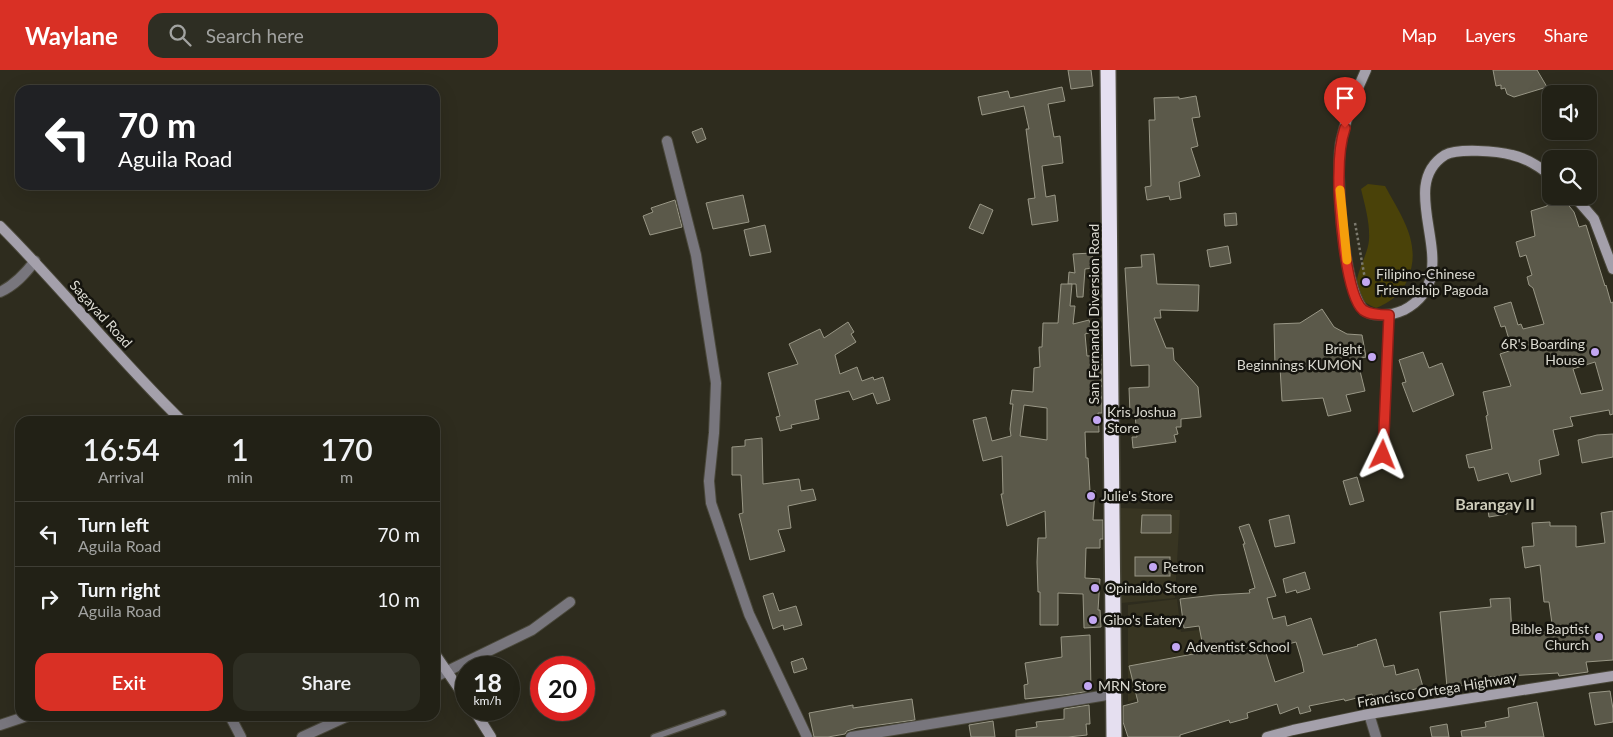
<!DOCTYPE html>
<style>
body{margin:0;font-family:Lato,sans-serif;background:#2e2e23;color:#f1f3f6;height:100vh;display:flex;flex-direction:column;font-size:19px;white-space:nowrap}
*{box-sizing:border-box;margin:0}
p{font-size:16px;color:#a2a3a1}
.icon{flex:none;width:28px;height:28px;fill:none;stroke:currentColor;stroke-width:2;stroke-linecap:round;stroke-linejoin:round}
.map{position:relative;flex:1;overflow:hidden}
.panel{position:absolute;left:15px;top:346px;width:425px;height:305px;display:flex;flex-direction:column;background:#222116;border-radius:15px;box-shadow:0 5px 20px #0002,0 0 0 1px #3f3e35}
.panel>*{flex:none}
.guide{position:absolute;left:15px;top:15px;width:425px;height:105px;border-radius:15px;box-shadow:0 5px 20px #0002,0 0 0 1px #3f3e35;background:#202124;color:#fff;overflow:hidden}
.fabs{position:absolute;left:1542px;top:15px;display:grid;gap:10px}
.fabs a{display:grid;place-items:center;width:55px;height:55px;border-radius:10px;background:#222116;box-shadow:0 5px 20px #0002,0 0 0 1px #3f3e35;font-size:25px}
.speed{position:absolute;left:455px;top:586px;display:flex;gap:10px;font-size:25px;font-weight:700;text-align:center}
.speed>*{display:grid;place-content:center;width:65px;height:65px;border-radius:50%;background:#222116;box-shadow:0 5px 20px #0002,0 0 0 1px #3f3e35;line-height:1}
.speed small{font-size:12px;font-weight:400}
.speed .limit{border:8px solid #d22;background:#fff;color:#111}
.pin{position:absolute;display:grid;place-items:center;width:42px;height:42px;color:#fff;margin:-51px -21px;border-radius:50% 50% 50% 0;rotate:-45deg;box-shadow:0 0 5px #0007}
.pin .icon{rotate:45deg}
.me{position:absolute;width:55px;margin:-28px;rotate:2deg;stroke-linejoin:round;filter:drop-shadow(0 0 4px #0008)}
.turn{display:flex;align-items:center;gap:18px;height:105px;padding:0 20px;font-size:22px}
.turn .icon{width:65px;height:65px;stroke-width:2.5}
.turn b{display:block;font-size:35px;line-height:42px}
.eta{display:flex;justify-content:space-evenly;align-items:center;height:85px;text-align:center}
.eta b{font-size:30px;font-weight:600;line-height:35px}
.button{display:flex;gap:10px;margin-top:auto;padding:10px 20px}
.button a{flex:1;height:58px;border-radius:15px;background:#d93025;color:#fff;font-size:20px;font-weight:600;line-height:58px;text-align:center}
.button a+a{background:#2e2e23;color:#f1f3f6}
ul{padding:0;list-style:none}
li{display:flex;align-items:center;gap:15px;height:65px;padding:0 20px;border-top:1px solid #3f3e35}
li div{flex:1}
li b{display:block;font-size:19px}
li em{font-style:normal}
header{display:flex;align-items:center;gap:30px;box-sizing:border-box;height:70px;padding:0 25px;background:#d93025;color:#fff}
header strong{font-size:24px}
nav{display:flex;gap:28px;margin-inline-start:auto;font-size:18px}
.search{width:350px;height:45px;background:#2e2e23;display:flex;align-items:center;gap:12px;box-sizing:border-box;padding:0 18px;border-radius:15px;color:#a2a3a1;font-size:19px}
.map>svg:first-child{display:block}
.built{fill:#383522}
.green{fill:#4a4209}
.building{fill:#5b594a;stroke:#999786;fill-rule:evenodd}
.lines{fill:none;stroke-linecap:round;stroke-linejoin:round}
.lane-casing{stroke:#4a483b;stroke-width:8}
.street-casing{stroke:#4a483b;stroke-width:12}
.secondary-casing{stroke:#4a483b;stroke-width:12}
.highway-casing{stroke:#4a483b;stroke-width:18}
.path{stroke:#7c7a6e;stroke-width:2.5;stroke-dasharray:2.5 2.5;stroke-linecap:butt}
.lane{stroke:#78767d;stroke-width:5.5}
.street{stroke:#78767d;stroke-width:10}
.secondary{stroke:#a4a0ab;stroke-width:10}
.highway{stroke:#e5dff0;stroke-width:15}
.route-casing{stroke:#8d1f18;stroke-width:12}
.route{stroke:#d93025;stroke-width:9}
.slow{stroke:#f59e0b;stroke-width:9}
.poi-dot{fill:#c3a7f2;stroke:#15140e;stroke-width:2}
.labels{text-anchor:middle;stroke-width:5;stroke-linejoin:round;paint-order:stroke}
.poi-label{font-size:14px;fill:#dbdad1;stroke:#15140e;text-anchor:start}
.street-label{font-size:14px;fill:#dbdad1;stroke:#15140e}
.quarter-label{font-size:16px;font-weight:bold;fill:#cdcbba;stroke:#15140e}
</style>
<header>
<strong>Waylane</strong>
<div class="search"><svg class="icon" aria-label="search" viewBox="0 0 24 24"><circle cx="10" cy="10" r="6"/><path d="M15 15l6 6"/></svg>Search here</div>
<nav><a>Map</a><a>Layers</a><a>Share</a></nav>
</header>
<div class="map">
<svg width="1613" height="667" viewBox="0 0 1613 667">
<rect width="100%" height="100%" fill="#2e2c1e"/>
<g class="built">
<polygon points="1121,438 1180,440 1175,528 1121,533"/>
<polygon points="1177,529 1181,562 1226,557 1222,591 1160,620 1128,632 1128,535"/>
</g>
<path class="green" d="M1368 114 1385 116C1402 147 1423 175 1407 211 1401 224 1389 233 1376 238 1338 223 1367 194 1369 170 1370 152 1365 136 1361 119Z"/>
<g class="building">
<polygon points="1068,0 1091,0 1093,16 1071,19"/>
<polygon points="1493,0 1537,0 1547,17 1514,27 1507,24 1505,18 1501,19 1501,15 1496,16"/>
<polygon points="1062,17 1065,31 1048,34 1054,67 1060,66 1063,93 1042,96 1046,127 1055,125 1058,151 1032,155 1028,129 1035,128 1026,59 1029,59 1024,36 982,45 978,27 1008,21 1010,28"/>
<polygon points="1196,26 1200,47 1192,48 1198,76 1191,78 1200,106 1179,112 1181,128 1170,130 1169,126 1147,130 1145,117 1151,116 1149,50 1155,50 1154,28 1179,27 1179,29"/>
<polygon points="702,58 706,69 697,73 692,62"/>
<polygon points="743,125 749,152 713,159 706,133"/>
<path d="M1551 126H1561L1574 142 1579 157 1586 155 1605 216 1606 215 1611 233 1613 232V344L1610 345 1609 340 1570 347 1573 356 1553 360 1559 385 1539 390 1541 404 1511 412 1508 403 1478 411 1474 397 1469 398 1466 385 1492 379 1486 346 1488 345 1483 322 1511 316 1500 284 1512 280 1505 256 1501 257 1494 237 1511 232 1518 255 1521 254 1523 259 1544 254 1533 218 1529 215 1527 207 1532 205 1526 185 1520 187 1516 172 1535 166 1531 141 1547 136ZM1595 292 1603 320 1581 324 1573 299Z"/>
<polygon points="675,130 682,157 650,165 643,146 653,142 651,138"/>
<polygon points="980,134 993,140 983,164 969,158"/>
<polygon points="1236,143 1237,155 1225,156 1224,144"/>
<polygon points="765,155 771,182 750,186 744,160"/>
<polygon points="1228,176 1231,193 1210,197 1207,180"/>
<polygon points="1092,183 1093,198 1085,199 1083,227 1077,227 1076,214 1068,214 1069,202 1075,203 1073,184"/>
<polygon points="1154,184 1157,214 1199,215 1198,241 1160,240 1161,248 1154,248 1166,278 1173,278 1174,290 1198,317 1201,347 1181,349 1181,357 1176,357 1178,364 1174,365 1176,372 1133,378 1132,367 1137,367 1135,344 1130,344 1129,318 1149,317 1149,295 1131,296 1125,198 1142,197 1141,185"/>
<path d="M1061 214H1072L1070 236H1075L1073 254 1089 250 1092 262 1085 264 1087 286 1101 285 1102 343H1098L1099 362H1085L1086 388H1088L1090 421H1095L1093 450H1103V469H1100V478H1086L1085 508 1100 509 1098 540H1100L1101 557 1084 558 1083 524 1058 523V555H1040V522H1038L1037 492 1038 468H1046L1045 441 1007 456 1001 424H1003L1002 386 983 391 973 350 986 347 992 371 1011 366 1010 359 1013 334H1010L1012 320 1033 322 1034 298 1040 297 1039 277H1042L1043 253H1058ZM1024 335 1047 338V370L1020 366Z"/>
<polygon points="1322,239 1334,257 1347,264 1362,265 1366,287 1357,289 1365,321 1346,325 1351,341 1328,346 1323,328 1282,331 1280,297 1275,297 1274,254 1300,253"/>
<polygon points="848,252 854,262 851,264 856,272 835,285 840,304 857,297 862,311 873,307 874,310 883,307 890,330 877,334 873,323 853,330 849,321 815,330 819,349 791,355 792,358 780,361 776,347 780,346 768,303 798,294 789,274 820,259 824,268"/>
<polygon points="1423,282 1429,298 1442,293 1454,325 1413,342 1402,313 1406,312 1399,290"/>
<polygon points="1613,364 1613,387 1582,393 1578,370 1597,365"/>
<polygon points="762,368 763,414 799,409 801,421 813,419 816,430 788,436 791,458 778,460 785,481 750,490 739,444 743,443 741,405 732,405 732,377 745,376 745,370"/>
<polygon points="1357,407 1364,431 1350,435 1343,411"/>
<polygon points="1505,431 1507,444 1489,447 1487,434"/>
<polygon points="1613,441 1613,590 1586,592 1588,602 1559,606 1558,603 1490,607 1491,613 1447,617 1440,542 1491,537 1490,529 1510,528 1512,566 1553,561 1549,532 1544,532 1540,495 1525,498 1522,477 1534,476 1532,453 1550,452 1550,456 1576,456 1576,477 1605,473 1601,443"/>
<polygon points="1142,445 1171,445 1171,463 1141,463"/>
<polygon points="1289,445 1295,473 1275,477 1269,450"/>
<path d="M1249 454 1276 526 1267 528 1273 549 1285 546 1287 556 1311 548 1323 585 1358 576 1357 575 1376 569 1384 597 1394 595 1396 605 1418 599 1423 617 1374 630 1372 624 1345 631 1344 629 1309 636 1311 641 1300 644 1298 637 1280 644 1277 634 1247 643 1248 648 1230 653 1229 650 1180 665V667H1128L1123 652V636L1138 632 1129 596 1204 582 1199 556 1184 558 1180 529 1215 525 1250 523 1249 520 1255 518 1243 474H1245L1239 457ZM1296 572 1302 592 1304 602 1275 612 1265 580Z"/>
<rect x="1135" y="487" width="35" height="19"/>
<polygon points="1305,502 1310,519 1297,523 1296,520 1286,523 1283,509"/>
<polygon points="773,523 779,541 796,536 802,555 784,560 783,555 773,559 763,526"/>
<polygon points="1090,565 1091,621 1063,625 1025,629 1024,615 1028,614 1025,593 1062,587 1061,567"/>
<polygon points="803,588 807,599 794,603 791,592"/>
<polygon points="1610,621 1613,639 1613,652 1595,655 1589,623"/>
<polygon points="912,629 915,650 857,658 847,661 845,664 828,667 814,667 809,643 853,635 853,638"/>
<polygon points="1537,632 1544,667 1462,667 1461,661 1486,657 1485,652 1509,647 1508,638"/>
<polygon points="1089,635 1090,654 1086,654 1087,665 1068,667 1016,667 1016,660 1037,657 1036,652 1064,649 1064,639"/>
<polygon points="993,651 995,667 971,667 969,655"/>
<polygon points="1447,654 1449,667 1432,667 1430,657"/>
</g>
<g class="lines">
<defs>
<g id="lane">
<polyline points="1383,385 1389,245"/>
<polyline points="654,667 723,643"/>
</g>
<g id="street">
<polyline points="667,71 696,185 716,313 714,363 709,411 711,433 749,544 807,667"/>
<path d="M0 222C15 215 25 204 35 191"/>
<polyline points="435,607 532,560 570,532"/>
<polyline points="1369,644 1376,667"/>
<polyline points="230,646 241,667"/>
<polyline points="0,655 27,646"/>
<polyline points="302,667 348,646"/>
<polyline points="851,667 1113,624"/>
</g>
<g id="secondary">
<path d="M1366 0C1356 21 1346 49 1341 71 1335 102 1343 214 1362 238 1371 249 1393 245 1404 240 1471 205 1391 119 1445 85 1457 78 1498 81 1512 85 1526 88 1540 97 1551 106"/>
<polyline points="1574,126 1594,149 1613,199"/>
<path d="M0 156C63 219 118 289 182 351"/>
<polyline points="435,584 466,629"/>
<polyline points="474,640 491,667"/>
<polyline points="1267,667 1293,660 1369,644 1613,606"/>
</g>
<polyline id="highway" points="1108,0 1114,667"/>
</defs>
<use href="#lane" class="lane-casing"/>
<use href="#street" class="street-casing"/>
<use href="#secondary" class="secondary-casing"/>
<use href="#highway" class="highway-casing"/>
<polyline class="path" points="1355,153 1365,209"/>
<use href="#lane" class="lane"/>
<use href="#street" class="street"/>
<use href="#secondary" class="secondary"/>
<use href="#highway" class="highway"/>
</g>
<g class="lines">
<defs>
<path id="route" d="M1345 58C1340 73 1339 88 1339 104 1338 128 1345 225 1363 240 1370 245 1381 245 1389 245L1383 385"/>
</defs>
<use href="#route" class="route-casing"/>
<use href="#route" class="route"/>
<polyline class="slow" points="1340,120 1347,190"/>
</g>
<g class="poi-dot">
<circle cx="1366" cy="212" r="5"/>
<circle cx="1595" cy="282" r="5"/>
<circle cx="1372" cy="287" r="5"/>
<circle cx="1097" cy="350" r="5"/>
<circle cx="1091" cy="426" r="5"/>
<circle cx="1153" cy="497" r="5"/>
<circle cx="1095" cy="518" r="5"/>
<circle cx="1093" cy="550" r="5"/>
<circle cx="1599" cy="567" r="5"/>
<circle cx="1176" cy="577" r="5"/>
<circle cx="1088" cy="616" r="5"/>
</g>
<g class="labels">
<g class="poi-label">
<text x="1376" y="209">Filipino-Chinese<tspan x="1376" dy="16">Friendship Pagoda</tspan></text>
<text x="1585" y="279" text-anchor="end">6R's Boarding<tspan x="1585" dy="16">House</tspan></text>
<text x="1362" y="284" text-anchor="end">Bright<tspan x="1362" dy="16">Beginnings KUMON</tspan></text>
<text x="1107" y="347">Kris Joshua<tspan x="1107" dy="16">Store</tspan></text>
<text x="1101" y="431">Julie's Store</text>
<text x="1163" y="502">Petron</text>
<text x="1105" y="523">Opinaldo Store</text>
<text x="1103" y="555">Gibo's Eatery</text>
<text x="1589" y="564" text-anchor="end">Bible Baptist<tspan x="1589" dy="16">Church</tspan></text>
<text x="1186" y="582">Adventist School</text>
<text x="1098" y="621">MRN Store</text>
</g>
<g class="street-label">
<text transform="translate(101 244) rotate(48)" y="5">Sagayad Road</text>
<text transform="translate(1094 244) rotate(-90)" y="5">San Fernando Diversion Road</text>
<text transform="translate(1437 620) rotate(-9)" y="5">Francisco Ortega Highway</text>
</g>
<g class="quarter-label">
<text x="1495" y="440">Barangay II</text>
</g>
</g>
</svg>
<div class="fabs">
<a><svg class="icon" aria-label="sound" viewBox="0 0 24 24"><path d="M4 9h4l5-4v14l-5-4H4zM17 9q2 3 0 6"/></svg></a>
<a><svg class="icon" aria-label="search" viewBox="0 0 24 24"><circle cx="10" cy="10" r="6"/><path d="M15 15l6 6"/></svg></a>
</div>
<div class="speed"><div>18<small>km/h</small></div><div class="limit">20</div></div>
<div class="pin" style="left:1345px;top:58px;background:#d93025"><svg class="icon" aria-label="arrive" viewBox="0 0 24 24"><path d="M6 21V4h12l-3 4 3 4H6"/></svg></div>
<svg class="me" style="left:1383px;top:385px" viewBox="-20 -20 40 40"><path d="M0-17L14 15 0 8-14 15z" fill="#d93025" stroke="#fff" stroke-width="4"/></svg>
<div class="guide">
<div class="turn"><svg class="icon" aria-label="left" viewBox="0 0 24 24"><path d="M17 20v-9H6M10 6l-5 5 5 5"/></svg><div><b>70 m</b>Aguila Road</div></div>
</div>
<section class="panel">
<div class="eta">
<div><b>16:54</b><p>Arrival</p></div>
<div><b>1</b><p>min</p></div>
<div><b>170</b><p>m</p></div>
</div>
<ul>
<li><svg class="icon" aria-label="left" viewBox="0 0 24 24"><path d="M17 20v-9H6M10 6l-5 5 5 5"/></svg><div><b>Turn left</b><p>Aguila Road</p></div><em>70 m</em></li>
<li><svg class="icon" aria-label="right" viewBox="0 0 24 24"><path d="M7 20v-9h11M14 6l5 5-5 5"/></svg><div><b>Turn right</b><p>Aguila Road</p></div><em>10 m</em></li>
</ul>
<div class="button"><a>Exit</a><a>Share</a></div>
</section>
</div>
